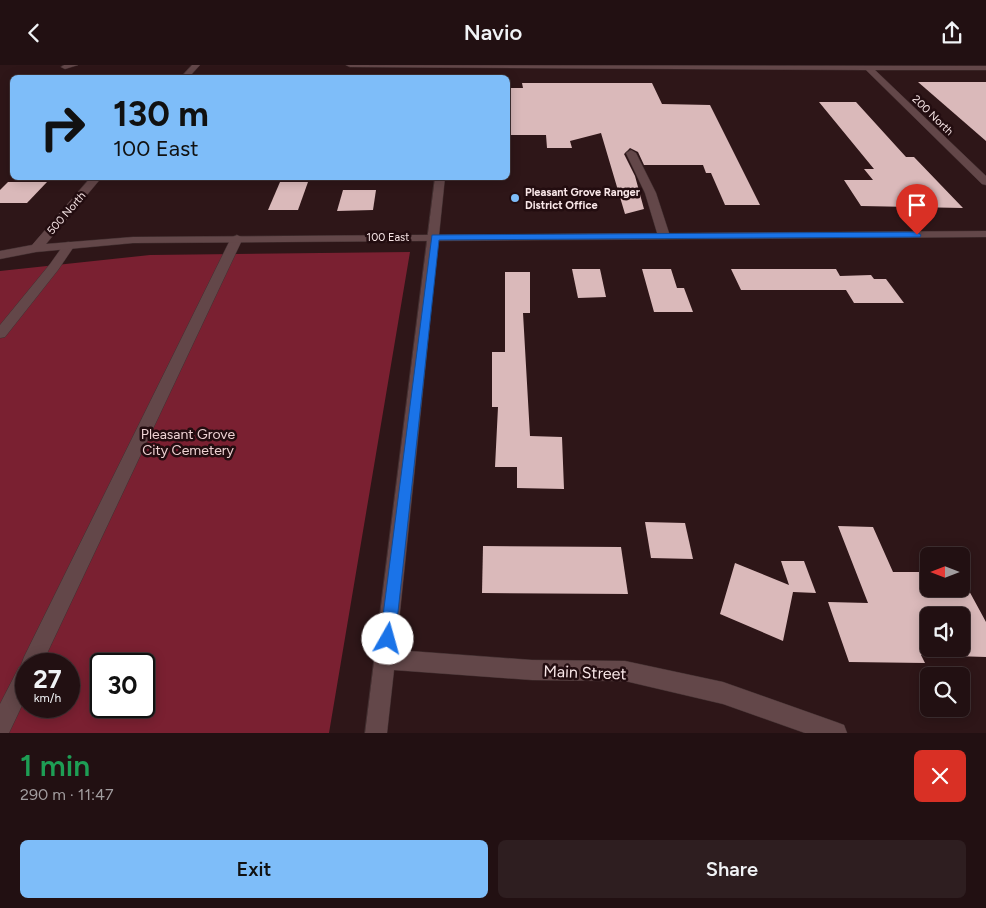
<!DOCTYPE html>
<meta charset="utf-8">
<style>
body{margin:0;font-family:Figtree,sans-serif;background:#2e1e20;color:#f1f3f6;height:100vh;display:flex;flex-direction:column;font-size:19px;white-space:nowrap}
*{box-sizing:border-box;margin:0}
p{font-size:16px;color:#a29d9f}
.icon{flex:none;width:28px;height:28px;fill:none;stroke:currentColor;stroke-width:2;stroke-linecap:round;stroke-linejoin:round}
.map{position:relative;height:668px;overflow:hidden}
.drawer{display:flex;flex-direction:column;background:#221012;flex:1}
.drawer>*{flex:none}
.guide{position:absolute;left:10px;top:10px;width:500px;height:105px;border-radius:8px;box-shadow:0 2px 12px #0003,0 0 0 1px #3f3032;background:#7ebdf9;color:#111;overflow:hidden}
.needle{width:32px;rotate:270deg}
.fabs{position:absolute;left:920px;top:482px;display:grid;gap:10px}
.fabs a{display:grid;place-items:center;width:50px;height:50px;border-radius:8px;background:#221012;box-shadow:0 2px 12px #0003,0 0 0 1px #3f3032;font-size:25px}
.speed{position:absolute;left:15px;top:588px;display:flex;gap:10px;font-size:25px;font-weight:700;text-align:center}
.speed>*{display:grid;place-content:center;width:65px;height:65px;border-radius:50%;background:#221012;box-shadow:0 2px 12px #0003,0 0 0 1px #3f3032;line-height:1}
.speed small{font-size:12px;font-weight:400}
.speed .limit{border:2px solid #111;border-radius:8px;background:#fff;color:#111}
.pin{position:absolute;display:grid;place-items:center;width:42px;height:42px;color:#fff;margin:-51px -21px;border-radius:50% 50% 50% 0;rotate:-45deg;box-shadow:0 0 5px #0007}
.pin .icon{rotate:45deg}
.me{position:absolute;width:55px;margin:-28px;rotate:7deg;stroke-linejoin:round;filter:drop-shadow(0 0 4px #0008)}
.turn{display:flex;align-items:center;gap:18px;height:105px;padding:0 20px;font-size:22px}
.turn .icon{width:65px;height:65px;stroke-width:2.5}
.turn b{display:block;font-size:35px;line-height:42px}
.round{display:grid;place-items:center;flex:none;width:52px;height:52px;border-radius:8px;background:#2e1e20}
.headline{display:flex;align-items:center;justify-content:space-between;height:85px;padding:0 20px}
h1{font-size:30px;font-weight:600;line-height:38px;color:#1e9e55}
.cta{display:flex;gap:10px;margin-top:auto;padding:10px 20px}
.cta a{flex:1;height:58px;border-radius:8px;background:#7ebdf9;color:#111;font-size:20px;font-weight:600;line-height:58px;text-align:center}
.cta a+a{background:#2e1e20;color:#f1f3f6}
header{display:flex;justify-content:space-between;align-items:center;height:65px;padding:0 20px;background:#221012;font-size:22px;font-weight:600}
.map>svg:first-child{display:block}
.green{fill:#7a2031;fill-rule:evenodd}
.building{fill:#dab9ba;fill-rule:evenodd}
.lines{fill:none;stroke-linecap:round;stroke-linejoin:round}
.lane-casing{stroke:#423031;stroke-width:1}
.street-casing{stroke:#423031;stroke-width:1}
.secondary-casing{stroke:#423031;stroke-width:1}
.lane{fill:#634749;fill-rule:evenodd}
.street{fill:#634749;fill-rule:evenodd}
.secondary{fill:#634749;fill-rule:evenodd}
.route{fill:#1a73e8;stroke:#114b97}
.poi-dot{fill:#7ebdf9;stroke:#230d10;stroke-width:2}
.labels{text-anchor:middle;stroke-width:5;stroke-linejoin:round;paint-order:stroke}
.far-street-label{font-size:11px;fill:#f8e6e7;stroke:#230d10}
.far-poi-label{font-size:11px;font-weight:bold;fill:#f8e6e7;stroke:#230d10;text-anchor:start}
.park-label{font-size:14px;fill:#eed2d3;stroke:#230d10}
.near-street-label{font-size:16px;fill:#f8e6e7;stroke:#230d10}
</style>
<header><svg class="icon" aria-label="back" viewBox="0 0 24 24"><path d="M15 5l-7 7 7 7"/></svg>Navio<svg class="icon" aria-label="share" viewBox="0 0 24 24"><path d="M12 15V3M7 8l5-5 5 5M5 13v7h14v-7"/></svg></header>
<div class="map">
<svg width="986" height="668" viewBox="0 0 986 668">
<rect width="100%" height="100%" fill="#2e1618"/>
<path class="green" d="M410 187 329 668H0V206L150 190ZM26 599H69V641H26ZM101 599H144V641H101Z"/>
<g class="building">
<polygon points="918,17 986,17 986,76"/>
<polygon points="522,18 652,18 662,39 710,40 760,140 725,140 711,108 706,108 703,100 644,100 638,87 630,83 624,89 635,111 644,144 625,149 601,68 570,76 572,83 547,83 546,70 508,70 508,23 523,23"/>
<polygon points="819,37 856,37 906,92 914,92 963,143 861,141 844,115 873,115 864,104 874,104"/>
<polygon points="8,117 47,117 27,138 0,138 0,125"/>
<polygon points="280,117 308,117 298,145 268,145"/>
<polygon points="343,125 376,125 373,145 337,146"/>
<polygon points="572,204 600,204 606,232 578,233"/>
<polygon points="642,204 671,204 677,223 684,223 693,247 654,247"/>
<polygon points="731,204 836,204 840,211 871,210 874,214 886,214 904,238 854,238 846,225 741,225"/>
<polygon points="505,207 530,207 530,248 523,248 530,371 562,372 564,424 517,423 517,402 495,402 498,342 492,342 492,287 505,287"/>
<polygon points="645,457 685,458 693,494 651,493"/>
<path d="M838 461 873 462 893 507H929V524H961V511L986 557V592L921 590 925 598 849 597 828 537 868 538ZM929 551H961V584H929Z"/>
<polygon points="483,481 621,482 628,529 482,528"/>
<polygon points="781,496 804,496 816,528 793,527 783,576 720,549 735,498 789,520"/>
</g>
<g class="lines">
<defs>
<g id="lane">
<polygon points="631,85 636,88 656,128 670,171 668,173 664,174 658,171 645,128 626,88"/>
<polygon points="237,170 243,173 42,599 26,599 26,632 9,668 0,668 0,639 19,602 21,600 24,592 231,173"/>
<polygon points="69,177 75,180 58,205 5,272 0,273 0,260 50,199 65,178"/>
</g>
<g id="street">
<polygon points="64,0 78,0 65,4 61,2"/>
<polygon points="346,0 986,1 986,5 875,5 986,111 986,120 982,119 866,5 350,2"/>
<polygon points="435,112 445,112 396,585 532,595 625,596 723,617 836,657 844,660 847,668 805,668 723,639 625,616 532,615 394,605 387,668 365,668"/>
</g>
<g id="secondary">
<polygon points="192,0 200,0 189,12 181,12"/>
<polygon points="91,112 102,112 46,179 133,172 986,166 986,172 133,178 36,187 0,194 0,186 32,180"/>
</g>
</defs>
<use href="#lane" class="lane-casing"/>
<use href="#street" class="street-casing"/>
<use href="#secondary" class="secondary-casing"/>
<use href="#lane" class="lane"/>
<use href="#street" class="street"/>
<use href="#secondary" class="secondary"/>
</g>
<polygon class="route" points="917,167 921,170 920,172 439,175 395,574 393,580 388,582 382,580 380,574 432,170"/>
<circle class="poi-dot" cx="515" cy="133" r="5"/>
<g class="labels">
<g class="far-street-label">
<text transform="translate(933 50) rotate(44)" y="4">200 North</text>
<text transform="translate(66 148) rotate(-49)" y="4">500 North</text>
<text x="388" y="176">100 East</text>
</g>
<g class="far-poi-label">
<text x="525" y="131">Pleasant Grove Ranger<tspan x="525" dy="13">District Office</tspan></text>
</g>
<g class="park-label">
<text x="188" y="374">Pleasant Grove<tspan x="188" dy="16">City Cemetery</tspan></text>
</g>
<g class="near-street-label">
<text transform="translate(585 607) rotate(2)" y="6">Main Street</text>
</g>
</g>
</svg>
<div class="fabs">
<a><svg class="needle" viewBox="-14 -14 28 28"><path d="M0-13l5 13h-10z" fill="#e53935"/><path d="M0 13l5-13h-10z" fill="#a29d9f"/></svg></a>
<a><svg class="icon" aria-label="sound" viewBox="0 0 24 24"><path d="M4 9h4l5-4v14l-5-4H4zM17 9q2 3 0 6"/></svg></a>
<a><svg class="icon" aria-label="search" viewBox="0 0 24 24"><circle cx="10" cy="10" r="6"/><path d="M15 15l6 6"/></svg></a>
</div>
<div class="speed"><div>27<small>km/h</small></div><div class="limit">30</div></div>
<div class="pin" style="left:917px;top:170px;background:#d93025"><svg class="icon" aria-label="arrive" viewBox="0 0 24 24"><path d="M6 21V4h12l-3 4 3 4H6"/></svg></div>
<svg class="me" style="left:388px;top:574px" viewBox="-20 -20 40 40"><circle r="19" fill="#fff"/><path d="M0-13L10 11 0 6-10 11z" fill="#1a73e8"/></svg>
<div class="guide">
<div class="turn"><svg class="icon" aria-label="right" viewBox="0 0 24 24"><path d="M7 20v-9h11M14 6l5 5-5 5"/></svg><div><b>130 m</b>100 East</div></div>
</div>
</div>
<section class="drawer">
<div class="headline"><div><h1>1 min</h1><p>290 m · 11:47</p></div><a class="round" style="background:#d93025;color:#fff"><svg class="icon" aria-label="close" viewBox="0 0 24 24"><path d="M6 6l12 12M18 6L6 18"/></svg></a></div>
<div class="cta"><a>Exit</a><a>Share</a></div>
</section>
